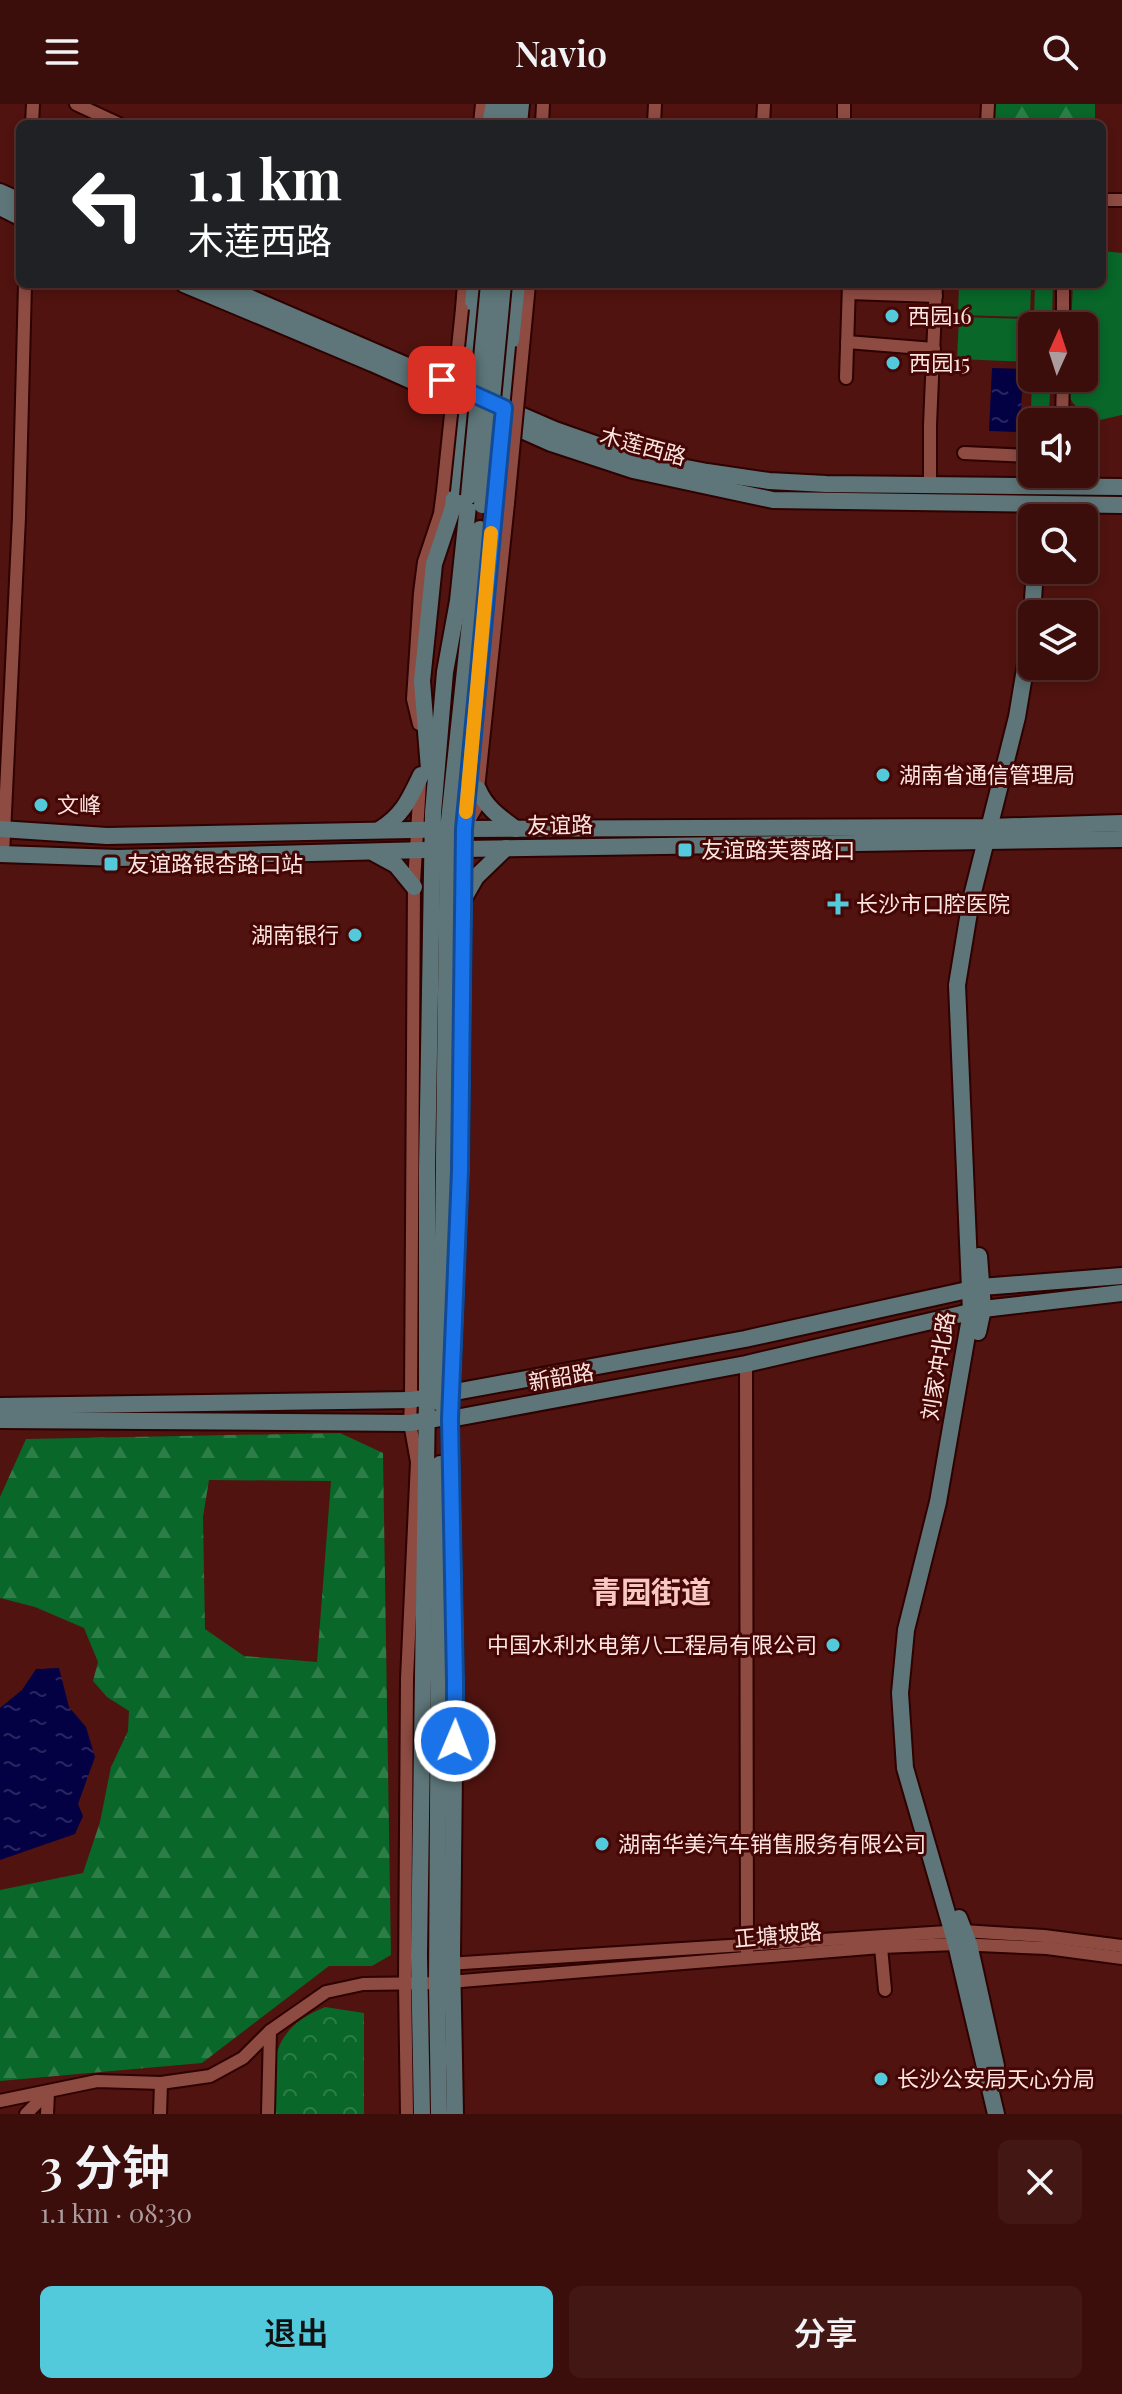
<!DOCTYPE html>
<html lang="zh">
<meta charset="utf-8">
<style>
body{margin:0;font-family:"Playfair Display","Noto Sans SC",serif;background:#431714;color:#f1f3f6;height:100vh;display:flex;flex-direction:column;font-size:30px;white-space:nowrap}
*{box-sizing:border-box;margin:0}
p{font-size:26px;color:#ac9c9d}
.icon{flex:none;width:44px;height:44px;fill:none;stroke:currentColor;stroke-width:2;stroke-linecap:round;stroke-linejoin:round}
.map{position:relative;height:2010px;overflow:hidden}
.panel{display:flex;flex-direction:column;background:#3c0e0b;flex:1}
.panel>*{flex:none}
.hud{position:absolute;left:16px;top:16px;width:1090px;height:168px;border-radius:12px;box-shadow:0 4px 12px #0003,0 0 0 2px #552e2c;background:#202124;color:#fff;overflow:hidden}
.needle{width:52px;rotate:3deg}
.fabs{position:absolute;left:1018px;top:208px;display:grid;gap:16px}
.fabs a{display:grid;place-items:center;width:80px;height:80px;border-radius:12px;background:#3c0e0b;box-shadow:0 4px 12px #0003,0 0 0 2px #552e2c;font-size:40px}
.pin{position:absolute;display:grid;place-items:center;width:68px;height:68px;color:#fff;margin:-34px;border-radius:16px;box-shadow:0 4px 12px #0006}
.me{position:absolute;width:88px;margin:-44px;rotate:1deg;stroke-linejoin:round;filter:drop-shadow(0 0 6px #0008)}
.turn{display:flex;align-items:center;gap:28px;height:168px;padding:0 40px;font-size:36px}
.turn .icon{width:104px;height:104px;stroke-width:2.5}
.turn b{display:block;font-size:56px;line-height:68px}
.round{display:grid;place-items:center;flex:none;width:84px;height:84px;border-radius:12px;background:#431714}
.overview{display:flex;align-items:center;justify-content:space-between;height:136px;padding:0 40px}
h1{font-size:48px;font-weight:600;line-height:60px}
.primary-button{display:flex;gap:16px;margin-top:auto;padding:16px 40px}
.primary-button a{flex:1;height:92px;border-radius:12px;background:#53cadc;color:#111;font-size:32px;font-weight:600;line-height:92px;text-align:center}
.primary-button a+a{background:#431714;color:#f1f3f6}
header{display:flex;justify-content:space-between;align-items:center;height:104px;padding:0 40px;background:#3c0e0b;font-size:36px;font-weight:600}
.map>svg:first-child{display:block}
.forest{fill:url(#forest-firs);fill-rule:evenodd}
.park{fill:url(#park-crowns)}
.garden{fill:#086729}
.water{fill:url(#water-ripples)}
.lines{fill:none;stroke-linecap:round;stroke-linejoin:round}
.minor-casing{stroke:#2d0201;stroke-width:16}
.major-casing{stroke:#2d0201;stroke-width:20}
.minor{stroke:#8d4b42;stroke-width:12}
.major{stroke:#5e7679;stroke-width:16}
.minor-bridge-casing{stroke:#2d0201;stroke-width:16;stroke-linecap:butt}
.major-bridge-casing{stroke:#2d0201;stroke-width:20;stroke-linecap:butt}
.minor-bridge{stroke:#8d4b42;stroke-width:12}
.major-bridge{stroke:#5e7679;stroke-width:16}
.route-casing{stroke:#114b97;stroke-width:20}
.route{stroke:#1a73e8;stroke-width:14}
.slow{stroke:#f59e0b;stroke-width:14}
.poi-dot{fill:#53cadc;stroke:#440705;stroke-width:3}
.labels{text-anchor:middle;stroke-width:6;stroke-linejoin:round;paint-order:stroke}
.poi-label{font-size:22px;fill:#fce4e0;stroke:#440705;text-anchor:start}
.street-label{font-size:22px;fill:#fce4e0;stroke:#440705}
.district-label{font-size:30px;font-weight:bold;fill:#f8c9c2;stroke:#440705}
</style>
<header><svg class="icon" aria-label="menu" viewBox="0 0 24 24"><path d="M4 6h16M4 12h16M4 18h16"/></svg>Navio<svg class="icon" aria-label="search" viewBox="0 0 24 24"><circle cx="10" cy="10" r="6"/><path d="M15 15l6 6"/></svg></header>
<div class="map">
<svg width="1122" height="2010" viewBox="0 0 1122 2010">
<defs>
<pattern id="forest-firs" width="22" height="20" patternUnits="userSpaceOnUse" patternTransform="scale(2)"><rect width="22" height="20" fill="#086729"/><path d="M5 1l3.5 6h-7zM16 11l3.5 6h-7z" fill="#2d7d48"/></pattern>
<pattern id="park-crowns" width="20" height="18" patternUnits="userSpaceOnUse" patternTransform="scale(2)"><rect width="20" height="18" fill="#086729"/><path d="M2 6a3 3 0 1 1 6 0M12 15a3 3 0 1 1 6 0" fill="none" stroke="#2d7d48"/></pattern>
<pattern id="water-ripples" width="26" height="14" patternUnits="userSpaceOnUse" patternTransform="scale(2)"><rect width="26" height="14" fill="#040044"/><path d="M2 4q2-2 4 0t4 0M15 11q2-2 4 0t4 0" fill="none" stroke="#2a255f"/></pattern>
</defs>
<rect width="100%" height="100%" fill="#50130f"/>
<g class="forest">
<polygon points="994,0 1095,0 1095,20 993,20"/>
<path d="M340 1329 383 1349 391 1851 372 1862H329L202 1959 0 1977V1786L83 1769 100 1718 111 1663 128 1627 129 1607 107 1593 93 1577 98 1558 84 1524 35 1503 0 1494V1393L26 1335ZM209 1376 331 1377 317 1558 244 1552 205 1525 203 1413Z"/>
</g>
<path class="park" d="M325 1903 364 1909V2010H272C273 1958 269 1926 325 1903Z"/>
<g class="garden">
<path d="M1102 147 1122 149V311L1100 316C1078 304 1066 302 1068 274H1084V222H1071L1073 180H1102Z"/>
<polygon points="959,180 1031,180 1030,213 958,211"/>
<polygon points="1035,180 1053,180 1052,215 1034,214"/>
<polygon points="959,213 1031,215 1029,258 957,255"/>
<polygon points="1032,274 1051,274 1049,306 1031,305"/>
</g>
<g class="water">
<polygon points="992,264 1023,265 1020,328 989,327"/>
<polygon points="59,1564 69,1603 86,1623 95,1653 78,1700 83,1712 75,1730 0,1756 0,1604 22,1586 36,1565"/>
</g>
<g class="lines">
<defs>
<g id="minor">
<polyline points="76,0 119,20"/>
<polyline points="32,20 33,0"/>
<polyline points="480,20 482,0"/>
<polyline points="542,20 543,0"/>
<polyline points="654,20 655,0"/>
<polyline points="763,20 764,0"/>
<polyline points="844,20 844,0"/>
<polyline points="987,20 988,0"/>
<polyline points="1102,96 1122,96"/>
<polyline points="849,189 936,192"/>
<polyline points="462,205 464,180"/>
<polyline points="1063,222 1063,180"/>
<polyline points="847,238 934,245"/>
<polyline points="523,243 529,180"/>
<polyline points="846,274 849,180"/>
<polyline points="1062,318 1063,274"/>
<polyline points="964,349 1032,352"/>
<polyline points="930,381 930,321 936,180"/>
<polyline points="419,620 413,595 420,489 424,458 440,410 443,387"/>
<polyline points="467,720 476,704 508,399"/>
<polyline points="3,751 19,413 25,180"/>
<polyline points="746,1260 747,1849"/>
<polyline points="881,1843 885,1886"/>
<polyline points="447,1860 963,1827 1044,1832 1122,1842"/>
<polyline points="0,1997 97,1977 161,1979 210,1972 243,1954 270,1927 326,1888 363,1880 437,1879 881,1843 956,1840 1047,1844 1122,1854"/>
<polyline points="26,2010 46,1990"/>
<polyline points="47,2010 48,1989"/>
<polyline points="160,2010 161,1979"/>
<polyline points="268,2010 270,1927"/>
<polyline points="407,2010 405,1880 407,1575 417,1358 410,1319 411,1296 414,779 420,678"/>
</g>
<g id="major">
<polyline points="490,20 494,0"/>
<polyline points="505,20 506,0"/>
<polyline points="519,20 521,0"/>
<polyline points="0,88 20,97"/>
<polyline points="0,103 20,113"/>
<polyline points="184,180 372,259 551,339 633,366 773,396 1122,401"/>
<polyline points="218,180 555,326 635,354 707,368 769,377 826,380 1122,383"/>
<polyline points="1032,510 1035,466"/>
<polyline points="429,665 422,577 434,460 453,403 475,180"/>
<path d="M478 685C486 704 500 713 516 725"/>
<polyline points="0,725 107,732 464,725 989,723 1122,719"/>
<path d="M379 726C403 711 409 696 421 671"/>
<polyline points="374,749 396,761 414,783"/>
<polyline points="0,750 118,754 464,745 1122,735"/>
<polyline points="464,794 476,773 506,744"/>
<polyline points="978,1228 983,1205 979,1152"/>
<polyline points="441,1300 448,726 480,425"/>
<polyline points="0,1302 411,1296 745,1235 981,1183 1122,1172"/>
<polyline points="0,1316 410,1319 440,1314 450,1315 746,1260 983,1205 1122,1189"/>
<polyline points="959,1814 969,1840 996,1962"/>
<polyline points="422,2010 419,1852 427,1293 427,1066 433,709 445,568 458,497 469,392"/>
<polyline points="439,2010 437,1879 440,1360"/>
<polyline points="455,2010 452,1851 455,1576 450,1315 460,1067 464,725 490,437 517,180"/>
<polyline points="996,2010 956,1840 905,1664 900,1589 906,1526 938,1398 971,1208 957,881 971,796 1017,613 1030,535 1032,511"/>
</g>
</defs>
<use href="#minor" class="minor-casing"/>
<use href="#major" class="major-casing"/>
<use href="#minor" class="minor"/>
<use href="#major" class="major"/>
<defs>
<g id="minor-bridge">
<polyline points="443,387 462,205"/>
<polyline points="508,399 523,243"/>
</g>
<g id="major-bridge">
<polyline points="469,392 489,180"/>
<polyline points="482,401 503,180"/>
</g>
</defs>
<use href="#minor-bridge" class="minor-bridge-casing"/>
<use href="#major-bridge" class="major-bridge-casing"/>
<use href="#minor-bridge" class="minor-bridge"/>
<use href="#major-bridge" class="major-bridge"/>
</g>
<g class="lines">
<defs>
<polyline id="route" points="442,276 504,304 464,725 460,1067 450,1315 455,1576 455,1637"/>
</defs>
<use href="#route" class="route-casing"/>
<use href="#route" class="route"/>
<polyline class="slow" points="466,708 491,429"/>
</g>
<g class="poi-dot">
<circle cx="892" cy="212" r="8"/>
<circle cx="893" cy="259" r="8"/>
<circle cx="883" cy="671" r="8"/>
<circle cx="41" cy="701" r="8"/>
<rect x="677" y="738" width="16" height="16" rx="4"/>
<rect x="103" y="752" width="16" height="16" rx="4"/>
<path d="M834 788h8v8h8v8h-8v8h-8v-8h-8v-8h8z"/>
<circle cx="355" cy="831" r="8"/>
<circle cx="833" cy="1541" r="8"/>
<circle cx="602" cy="1740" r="8"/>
<circle cx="881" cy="1975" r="8"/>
</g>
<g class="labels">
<g class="poi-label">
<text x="908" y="220">西园16</text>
<text x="909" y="267">西园15</text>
<text x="899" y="679">湖南省通信管理局</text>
<text x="57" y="709">文峰</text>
<text x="701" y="754">友谊路芙蓉路口</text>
<text x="127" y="768">友谊路银杏路口站</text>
<text x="856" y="808">长沙市口腔医院</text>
<text x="339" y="839" text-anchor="end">湖南银行</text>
<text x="817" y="1549" text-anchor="end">中国水利水电第八工程局有限公司</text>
<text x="618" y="1748">湖南华美汽车销售服务有限公司</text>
<text x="897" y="1983">长沙公安局天心分局</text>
</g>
<g class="street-label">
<text transform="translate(643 342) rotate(15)" y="8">木莲西路</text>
<text transform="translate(560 721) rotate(-1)" y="8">友谊路</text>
<text transform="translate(938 1262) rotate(-81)" y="8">刘家冲北路</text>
<text transform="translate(561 1273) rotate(-10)" y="8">新韶路</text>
<text transform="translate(778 1831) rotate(-5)" y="8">正塘坡路</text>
</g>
<g class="district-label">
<text x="651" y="1499">青园街道</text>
</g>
</g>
</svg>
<div class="fabs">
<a><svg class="needle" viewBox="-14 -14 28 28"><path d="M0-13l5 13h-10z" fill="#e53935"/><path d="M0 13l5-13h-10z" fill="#ac9c9d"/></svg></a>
<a><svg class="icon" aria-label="sound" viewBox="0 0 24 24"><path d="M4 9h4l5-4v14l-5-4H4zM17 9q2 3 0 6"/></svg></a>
<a><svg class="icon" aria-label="search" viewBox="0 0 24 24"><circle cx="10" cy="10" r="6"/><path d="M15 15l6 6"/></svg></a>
<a><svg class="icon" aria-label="layers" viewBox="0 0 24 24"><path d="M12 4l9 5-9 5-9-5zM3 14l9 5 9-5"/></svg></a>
</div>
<div class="pin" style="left:442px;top:276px;background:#d93025"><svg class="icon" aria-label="arrive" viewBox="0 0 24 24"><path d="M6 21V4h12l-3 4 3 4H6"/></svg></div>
<svg class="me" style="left:455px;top:1637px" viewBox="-20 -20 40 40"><circle r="17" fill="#1a73e8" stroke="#fff" stroke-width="3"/><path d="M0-11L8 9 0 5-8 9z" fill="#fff"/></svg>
<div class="hud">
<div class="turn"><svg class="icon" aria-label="left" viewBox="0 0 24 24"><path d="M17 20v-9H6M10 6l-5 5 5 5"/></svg><div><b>1.1 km</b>木莲西路</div></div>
</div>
</div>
<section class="panel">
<div class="overview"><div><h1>3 分钟</h1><p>1.1 km · 08:30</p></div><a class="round"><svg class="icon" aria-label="close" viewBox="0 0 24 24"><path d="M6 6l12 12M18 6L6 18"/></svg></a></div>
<div class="primary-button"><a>退出</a><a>分享</a></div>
</section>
